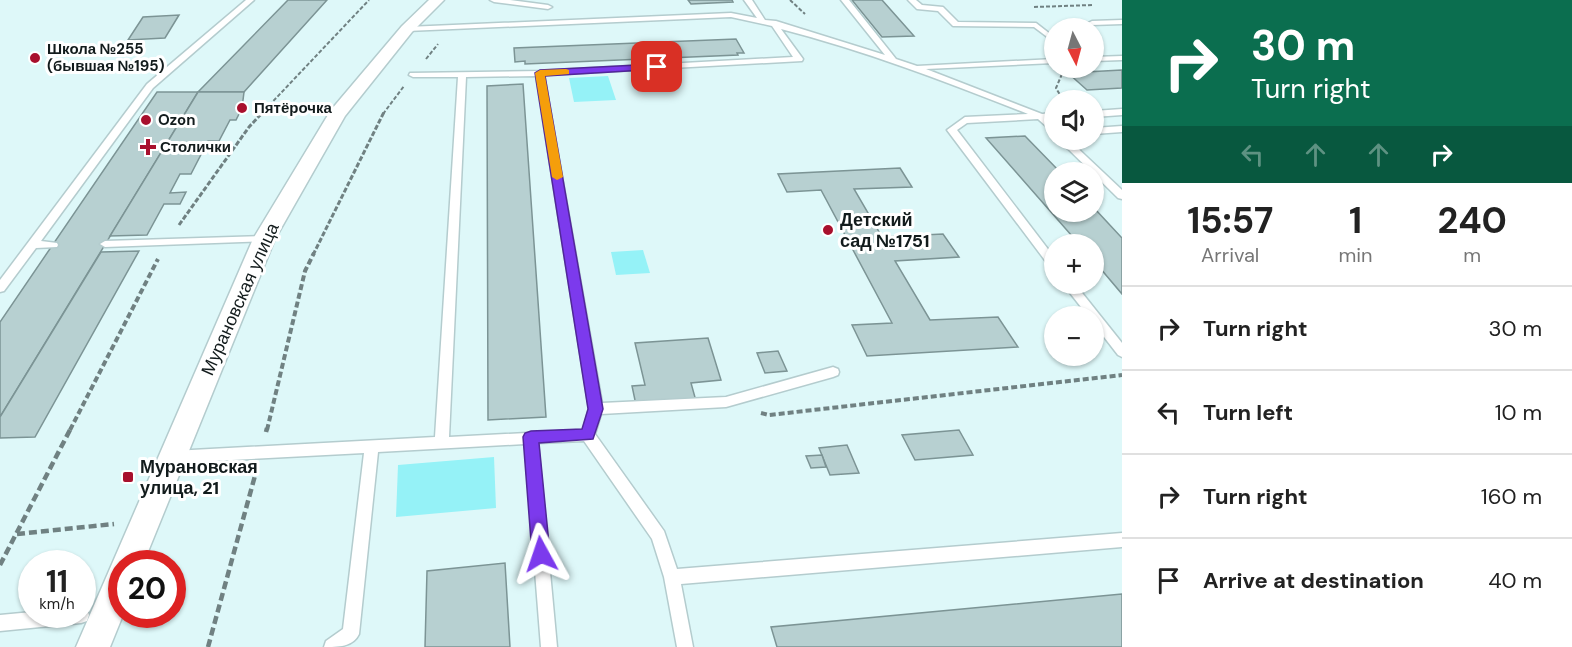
<!DOCTYPE html>
<meta charset="utf-8">
<style>
body{margin:0;font-family:"DM Sans",sans-serif;background:#f6f6f6;color:#222;height:100vh;display:flex;flex-direction:column;font-size:22px;white-space:nowrap}
*{box-sizing:border-box;margin:0}
p{font-size:20px;color:#767676}
.icon{flex:none;width:33px;height:33px;fill:none;stroke:currentColor;stroke-width:2;stroke-linecap:round;stroke-linejoin:round}
.map{position:relative;flex:1;overflow:hidden}
.panel{display:flex;flex-direction:column;background:#fff;width:450px}
.panel>*{flex:none}
.top-card{background:#0b6e4f;color:#fff;overflow:hidden}
.needle{width:39px;rotate:174deg}
.buttons{position:absolute;left:1044px;top:18px;display:grid;gap:12px}
.buttons a{display:grid;place-items:center;width:60px;height:60px;border-radius:50%;background:#fff;box-shadow:0 2px 4px #0004;font-size:30px}
.speed{position:absolute;left:18px;top:550px;display:flex;gap:12px;font-size:30px;font-weight:700;text-align:center}
.speed>*{display:grid;place-content:center;width:78px;height:78px;border-radius:50%;background:#fff;box-shadow:0 2px 4px #0004;line-height:1}
.speed small{font-size:15px;font-weight:400}
.speed .limit{border:9px solid #d22;background:#fff;color:#111}
.pin{position:absolute;display:grid;place-items:center;width:51px;height:51px;color:#fff;margin:-26px;border-radius:12px;box-shadow:0 3px 9px #0006}
.me{position:absolute;width:66px;margin:-33px;rotate:355deg;stroke-linejoin:round;filter:drop-shadow(0 0 4px #0008)}
.turn{display:flex;align-items:center;gap:21px;height:126px;padding:0 30px;font-size:27px}
.turn .icon{width:78px;height:78px;stroke-width:2.5}
.turn b{display:block;font-size:42px;line-height:51px}
.lanes{display:flex;align-items:center;height:57px;padding:0 30px;background:#0003;justify-content:center;gap:30px;direction:ltr}
.lanes .off{opacity:.35}
.eta{display:flex;justify-content:space-evenly;align-items:center;height:102px;text-align:center}
.eta b{font-size:36px;font-weight:700;line-height:42px}
ul{padding:0;list-style:none}
li{display:flex;align-items:center;gap:18px;height:84px;padding:0 30px;border-top:2px solid #e0e0e0}
li div{flex:1}
li b{display:block;font-size:22px}
li em{font-style:normal}
main{display:flex;flex:1;min-height:0}
.map>svg:first-child{display:block}
.green{fill:#95f2f7}
.building{fill:#b7d0d1;stroke:#7c9495;stroke-width:1.5}
.lines{fill:none;stroke-linecap:round;stroke-linejoin:round}
.service-casing{stroke:#b4ccce;stroke-width:3}
.minor-casing{stroke:#b4ccce;stroke-width:3}
.path-far3{stroke:#708182;stroke-width:2;stroke-dasharray:4 2;stroke-linecap:butt}
.path-far2{stroke:#708182;stroke-width:3;stroke-dasharray:5 2;stroke-linecap:butt}
.path-far1{stroke:#708182;stroke-width:4;stroke-dasharray:6 3;stroke-linecap:butt}
.path{stroke:#708182;stroke-width:4.5;stroke-dasharray:8 4;stroke-linecap:butt}
.service{fill:#fff;fill-rule:evenodd}
.minor{fill:#fff;fill-rule:evenodd}
.route{fill:#7c3aed;stroke:#51269a;stroke-width:1.5}
.slow{fill:#f59e0b}
.poi-dot{fill:#a8102d;stroke:#fff;stroke-width:2}
.labels{text-anchor:middle;stroke-width:6;stroke-linejoin:round;paint-order:stroke}
.far-poi-label{font-size:15px;font-weight:bold;fill:#121b1c;stroke:#fff;text-anchor:start}
.poi-label{font-size:18px;font-weight:bold;fill:#121b1c;stroke:#fff;text-anchor:start}
.street-label{font-size:18px;fill:#121b1c;stroke:#fff}
</style>
<main>
<div class="map">
<svg width="1122" height="647" viewBox="0 0 1122 647">
<rect width="100%" height="100%" fill="#def8f9"/>
<g class="green">
<polygon points="608,76 616,100 574,102 569,78"/>
<polygon points="643,250 650,273 616,275 611,252"/>
<polygon points="494,457 496,508 396,517 398,465"/>
</g>
<g class="building">
<polygon points="288,0 327,0 244,92 198,92"/>
<polygon points="688,0 732,0 733,2 691,4"/>
<polygon points="852,0 882,0 914,36 882,37"/>
<polygon points="179,15 165,38 128,40 143,17"/>
<polygon points="736,39 744,53 737,53 738,55 525,64 525,61 515,62 514,48"/>
<polygon points="1122,70 1122,88 1087,90 1068,73"/>
<polygon points="523,84 546,417 488,420 487,86"/>
<polygon points="157,92 198,92 0,417 0,322"/>
<polygon points="198,92 244,92 242,108 236,120 230,120 219,141 208,141 191,174 180,174 170,193 186,192 180,204 164,204 147,235 110,236"/>
<polygon points="1025,136 1060,172 1054,172 1054,212 1094,212 1094,208 1122,238 1122,294 1094,261 1094,244 1079,244 986,138"/>
<polygon points="900,168 912,187 854,189 882,237 943,234 959,257 895,261 930,320 998,317 1018,347 867,356 852,325 892,323 821,190 787,192 778,174"/>
<polygon points="139,251 35,437 0,438 0,417 101,252"/>
<polygon points="708,338 721,380 691,383 696,401 636,405 632,386 645,385 635,343"/>
<polygon points="778,351 787,371 765,373 757,353"/>
<polygon points="959,430 973,455 915,460 902,435"/>
<polygon points="847,445 859,473 830,475 819,448"/>
<polygon points="822,455 826,467 811,468 806,456"/>
<polygon points="505,563 510,647 425,647 427,571"/>
<polygon points="1122,594 1122,647 777,647 771,627"/>
</g>
<g class="lines">
<defs>
<g id="service">
<polygon points="246,0 254,0 153,88 41,241 57,243 58,245 57,247 36,248 4,291 0,292 0,280 147,84"/>
<polygon points="490,0 510,0 548,5 552,7 548,9 494,2"/>
<path d="M744 0H752L765 20 776 21 885 55 841 0H849L896 59 917 66 1054 59V63L926 69 1042 114 1054 113V119H1048L1054 125V133L1038 119 967 123 957 130 1054 257V267H1050L947 130 965 117 1028 114C947 82 866 51 781 29L803 59 802 61 544 75 602 403 726 397 833 367 838 369 839 372 838 375 833 377 726 407 601 414 595 434 664 531 677 569 1122 533V547L681 584 693 647H677L664 577 652 539 584 441 538 443 557 647H541L525 444 378 452 359 634C353 647 338 647 324 647L326 641 343 629 364 453 173 463 168 461 166 457 168 453 173 451 435 437 458 77H413L409 75 410 73 540 71 793 57 772 26 731 17 407 31 403 29 407 27 731 13 757 18ZM536 76 589 409 583 430 449 437 466 77Z"/>
<polygon points="908,0 916,0 922,5 943,7 958,22 1036,23 1054,37 1054,42 1034,27 953,26 938,11 917,9"/>
<polygon points="1122,20 1122,24 1092,25 1088,23 1092,21"/>
<polygon points="1122,56 1122,60 1094,61 1094,57"/>
<polygon points="1122,109 1122,115 1094,117 1094,111"/>
<polygon points="1122,126 1122,132 1094,134 1094,128"/>
<polygon points="1059,140 1069,140 1122,190 1122,199 1118,198"/>
<polygon points="264,236 268,237 269,239 268,241 105,247 100,244 105,241"/>
<polygon points="1063,284 1075,284 1122,343 1122,357 1118,355 1094,324 1094,316 1088,316"/>
<polygon points="82,608 87,609 89,615 87,621 81,623 0,631 0,615 32,612 32,615 82,615"/>
</g>
<polygon id="minor" points="429,0 444,0 412,32 345,116 275,239 143,564 122,564 123,615 110,647 76,647 253,239 331,110 402,26"/>
</defs>
<use href="#service" class="service-casing"/>
<use href="#minor" class="minor-casing"/>
<g class="path-far3">
<polyline points="790,0 805,14"/>
<polyline points="1034,7 1093,5"/>
<polyline points="426,59 438,44"/>
<polyline points="1062,74 1056,88 1063,100"/>
<polyline points="261,114 369,0"/>
<polyline points="383,114 404,86"/>
</g>
<g class="path-far2">
<polyline points="179,225 249,127 263,112"/>
<polyline points="313,255 384,112"/>
</g>
<g class="path-far1">
<polyline points="761,413 769,415 1122,375"/>
<polyline points="70,430 158,259"/>
<polyline points="267,430 305,271 314,253"/>
</g>
<g class="path">
<polyline points="266,432 267,428"/>
<polyline points="17,534 114,524"/>
<polyline points="0,565 71,428"/>
<polyline points="208,647 256,472"/>
</g>
<use href="#service" class="service"/>
<use href="#minor" class="minor"/>
</g>
<polygon class="route" points="657,64 662,67 661,69 545,76 603,409 593,439 539,443 550,554 547,559 541,562 535,559 532,554 523,437 525,433 531,431 582,429 588,409 535,73 540,70"/>
<polygon class="slow" points="566,69 569,70 569,74 545,76 563,177 557,180 552,177 535,73 540,70"/>
<g class="poi-dot">
<circle cx="35" cy="58" r="6"/>
<circle cx="242" cy="108" r="6"/>
<circle cx="146" cy="120" r="6"/>
<path d="M145 138h6v6h6v6h-6v6h-6v-6h-6v-6h6z"/>
<circle cx="828" cy="230" r="6"/>
<rect x="122" y="471" width="12" height="12" rx="3"/>
</g>
<g class="labels">
<g class="far-poi-label">
<text x="47" y="54">Школа №255<tspan x="47" dy="17">(бывшая №195)</tspan></text>
<text x="254" y="113">Пятёрочка</text>
<text x="158" y="125">Ozon</text>
<text x="160" y="152">Столички</text>
</g>
<g class="poi-label">
<text x="840" y="226">Детский<tspan x="840" dy="21">сад №1751</tspan></text>
<text x="140" y="473">Мурановская<tspan x="140" dy="21">улица, 21</tspan></text>
</g>
<g class="street-label">
<text transform="translate(240 299) rotate(-66)" y="6">Мурановская улица</text>
</g>
</g>
</svg>
<div class="buttons">
<a><svg class="needle" viewBox="-14 -14 28 28"><path d="M0-13l5 13h-10z" fill="#e53935"/><path d="M0 13l5-13h-10z" fill="#767676"/></svg></a>
<a><svg class="icon" aria-label="sound" viewBox="0 0 24 24"><path d="M4 9h4l5-4v14l-5-4H4zM17 9q2 3 0 6"/></svg></a>
<a><svg class="icon" aria-label="layers" viewBox="0 0 24 24"><path d="M12 4l9 5-9 5-9-5zM3 14l9 5 9-5"/></svg></a>
<a>+</a>
<a>−</a>
</div>
<div class="speed"><div>11<small>km/h</small></div><div class="limit">20</div></div>
<div class="pin" style="left:657px;top:67px;background:#d93025"><svg class="icon" aria-label="arrive" viewBox="0 0 24 24"><path d="M6 21V4h12l-3 4 3 4H6"/></svg></div>
<svg class="me" style="left:541px;top:554px" viewBox="-20 -20 40 40"><path d="M0-17L14 15 0 8-14 15z" fill="#7c3aed" stroke="#fff" stroke-width="4"/></svg>
</div>
<section class="panel">
<div class="top-card">
<div class="turn"><svg class="icon" aria-label="right" viewBox="0 0 24 24"><path d="M7 20v-9h11M14 6l5 5-5 5"/></svg><div><b>30 m</b>Turn right</div></div>
<div class="lanes"><svg class="icon off" aria-label="left" viewBox="0 0 24 24"><path d="M17 20v-9H6M10 6l-5 5 5 5"/></svg><svg class="icon off" aria-label="ahead" viewBox="0 0 24 24"><path d="M12 20V5M6 11l6-6 6 6"/></svg><svg class="icon off" aria-label="ahead" viewBox="0 0 24 24"><path d="M12 20V5M6 11l6-6 6 6"/></svg><svg class="icon" aria-label="right" viewBox="0 0 24 24"><path d="M7 20v-9h11M14 6l5 5-5 5"/></svg></div>
</div>
<div class="eta">
<div><b>15:57</b><p>Arrival</p></div>
<div><b>1</b><p>min</p></div>
<div><b>240</b><p>m</p></div>
</div>
<ul>
<li><svg class="icon" aria-label="right" viewBox="0 0 24 24"><path d="M7 20v-9h11M14 6l5 5-5 5"/></svg><div><b>Turn right</b></div><em>30 m</em></li>
<li><svg class="icon" aria-label="left" viewBox="0 0 24 24"><path d="M17 20v-9H6M10 6l-5 5 5 5"/></svg><div><b>Turn left</b></div><em>10 m</em></li>
<li><svg class="icon" aria-label="right" viewBox="0 0 24 24"><path d="M7 20v-9h11M14 6l5 5-5 5"/></svg><div><b>Turn right</b></div><em>160 m</em></li>
<li><svg class="icon" aria-label="arrive" viewBox="0 0 24 24"><path d="M6 21V4h12l-3 4 3 4H6"/></svg><div><b>Arrive at destination</b></div><em>40 m</em></li>
</ul>
</section>
</main>
